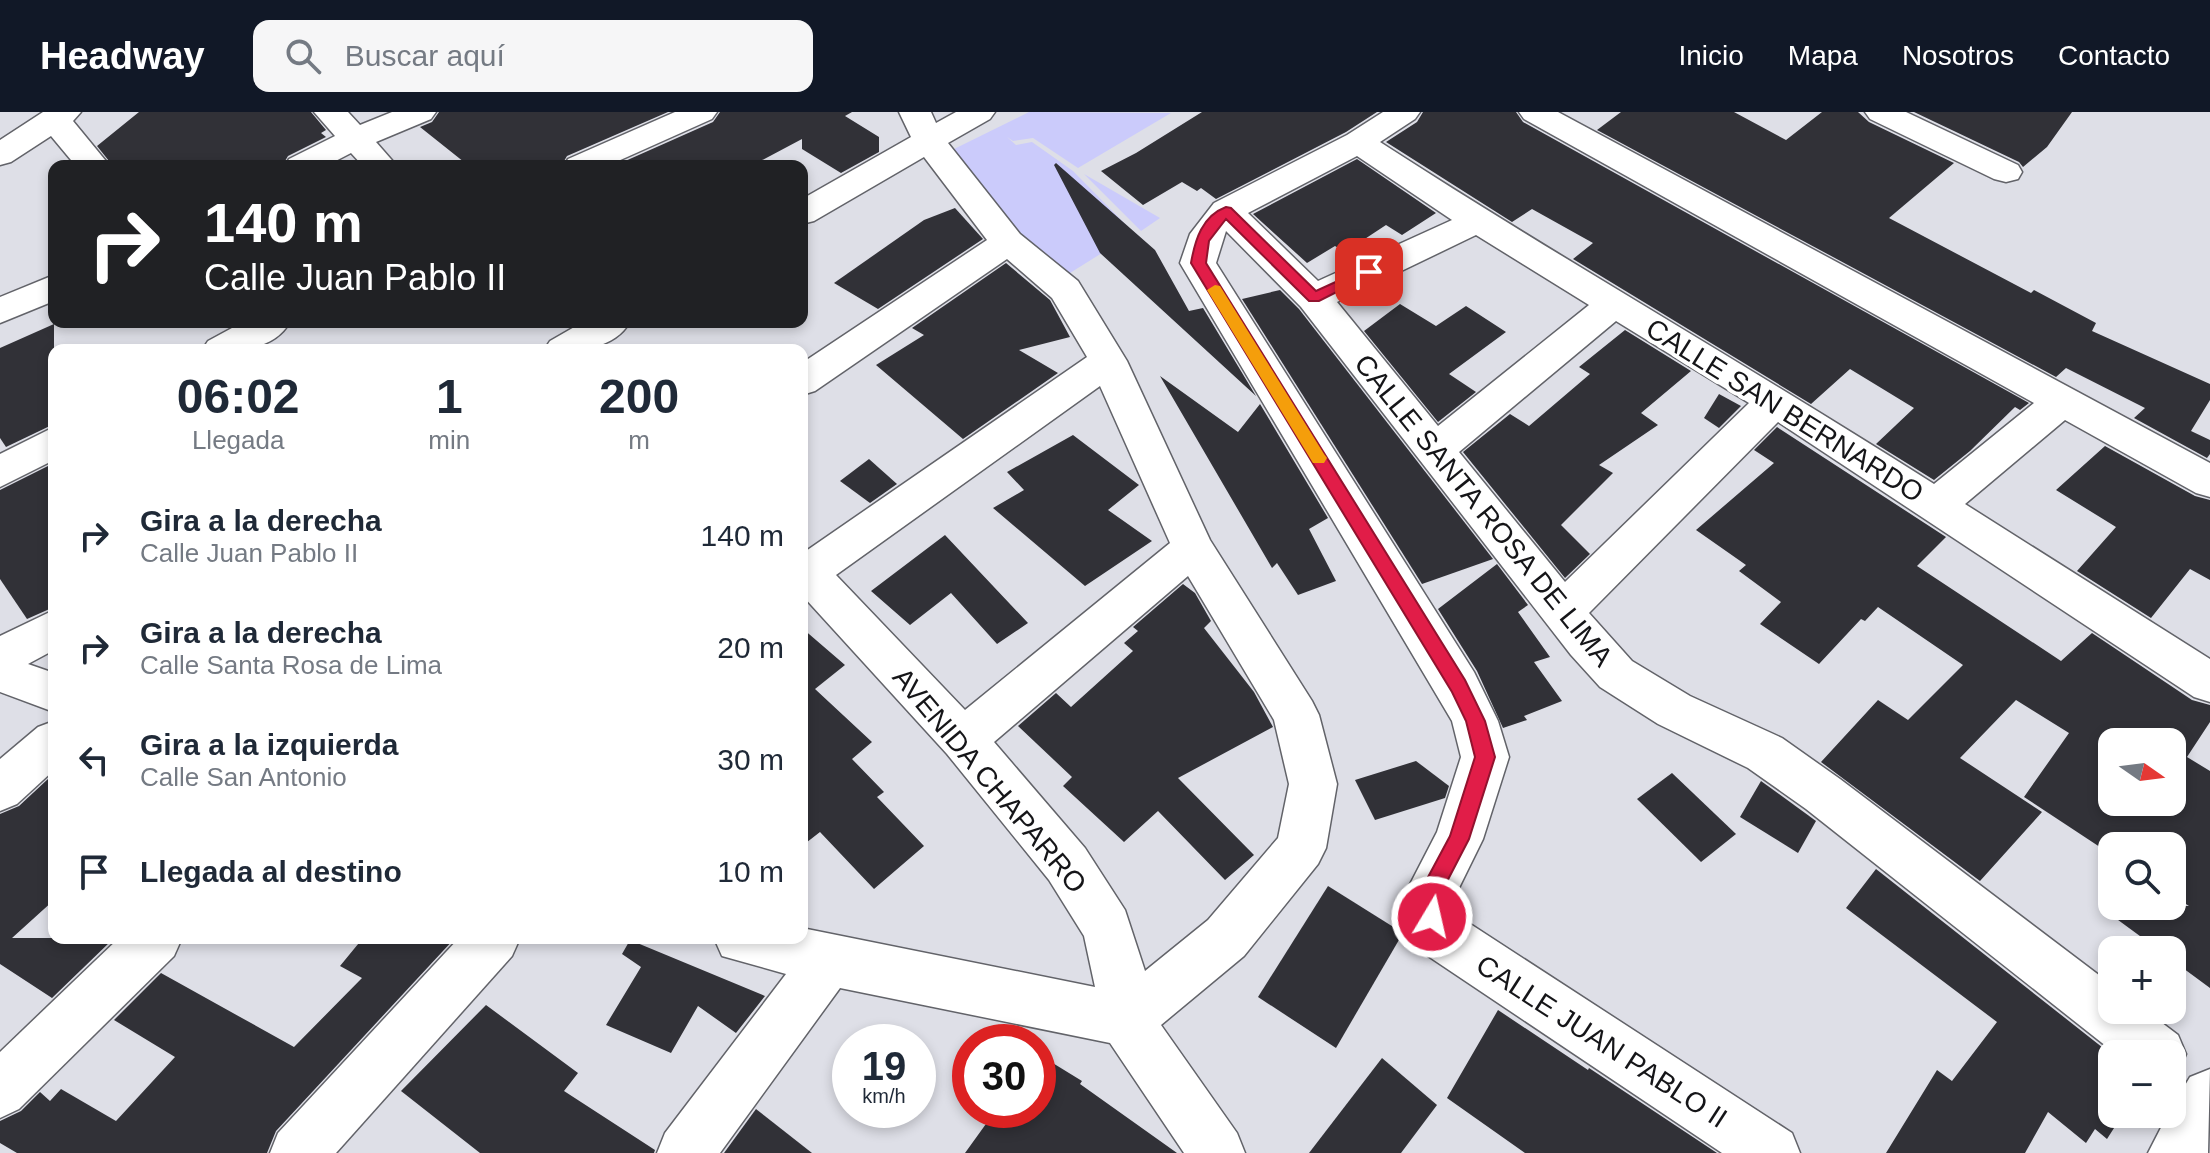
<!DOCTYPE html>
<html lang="es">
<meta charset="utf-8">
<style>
body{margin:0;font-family:Helvetica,sans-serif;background:#f6f6f7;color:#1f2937;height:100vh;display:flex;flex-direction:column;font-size:30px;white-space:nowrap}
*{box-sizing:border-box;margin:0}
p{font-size:26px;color:#747a83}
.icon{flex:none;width:44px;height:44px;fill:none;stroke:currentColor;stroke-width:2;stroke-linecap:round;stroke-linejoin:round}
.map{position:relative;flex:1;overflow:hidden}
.panel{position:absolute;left:48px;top:232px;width:760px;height:600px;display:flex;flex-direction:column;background:#fff;border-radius:16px;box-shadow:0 4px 12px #0003}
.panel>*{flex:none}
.hud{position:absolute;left:48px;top:48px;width:760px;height:168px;border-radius:16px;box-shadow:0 4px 12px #0003;background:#202124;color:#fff;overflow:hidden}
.needle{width:52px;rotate:104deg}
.tools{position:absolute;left:2098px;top:616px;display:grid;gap:16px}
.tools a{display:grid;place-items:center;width:88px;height:88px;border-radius:16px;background:#fff;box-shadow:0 4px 12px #0003;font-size:40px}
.speed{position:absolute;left:832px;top:912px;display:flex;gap:16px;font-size:40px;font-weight:700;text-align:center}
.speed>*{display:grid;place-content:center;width:104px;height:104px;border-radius:50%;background:#fff;box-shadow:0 4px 12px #0003;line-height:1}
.speed small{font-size:20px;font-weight:400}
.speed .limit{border:12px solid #d22;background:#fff;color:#111}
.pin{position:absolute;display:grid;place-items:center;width:68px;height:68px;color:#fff;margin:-34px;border-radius:16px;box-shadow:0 4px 12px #0006}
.me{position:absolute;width:88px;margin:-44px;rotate:9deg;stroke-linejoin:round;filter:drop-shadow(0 0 6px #0008)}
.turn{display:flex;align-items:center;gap:28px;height:168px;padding:0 24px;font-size:36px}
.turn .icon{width:104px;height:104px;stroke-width:2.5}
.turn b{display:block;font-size:56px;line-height:68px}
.eta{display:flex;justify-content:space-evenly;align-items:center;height:136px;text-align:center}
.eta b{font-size:48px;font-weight:600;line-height:56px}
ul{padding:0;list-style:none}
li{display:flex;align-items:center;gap:24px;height:112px;padding:0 24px}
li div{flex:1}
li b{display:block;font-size:30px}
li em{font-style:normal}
header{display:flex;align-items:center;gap:48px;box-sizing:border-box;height:112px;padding:0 40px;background:#111827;color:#fff}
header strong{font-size:38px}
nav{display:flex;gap:44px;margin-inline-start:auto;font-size:28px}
.search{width:560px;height:72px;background:#f6f6f7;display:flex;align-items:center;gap:20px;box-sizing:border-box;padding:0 28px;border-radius:16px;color:#747a83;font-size:30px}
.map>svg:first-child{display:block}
.green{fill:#cbcbfb}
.building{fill:#313137;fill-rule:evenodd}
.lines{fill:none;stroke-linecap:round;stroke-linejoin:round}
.street-casing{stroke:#626369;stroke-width:3}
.street{fill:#fff;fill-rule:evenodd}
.route{fill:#e11d48;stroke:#92132f;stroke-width:2}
.slow{fill:#f59e0b}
.labels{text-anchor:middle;stroke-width:8;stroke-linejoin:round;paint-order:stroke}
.street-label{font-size:28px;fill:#151518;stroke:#fff}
</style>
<header>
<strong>Headway</strong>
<div class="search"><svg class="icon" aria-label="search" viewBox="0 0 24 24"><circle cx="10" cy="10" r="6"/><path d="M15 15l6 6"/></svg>Buscar aquí</div>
<nav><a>Inicio</a><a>Mapa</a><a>Nosotros</a><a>Contacto</a></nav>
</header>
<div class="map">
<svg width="2210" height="1041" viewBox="0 0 2210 1041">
<rect width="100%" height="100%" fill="#dedfe7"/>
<g class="green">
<polygon points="1029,0 1171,1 1078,56 1033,26 1013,29 1007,25 1016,33 1032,30 1073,59 1134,121 1062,166 972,95 948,40"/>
<polygon points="1084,62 1160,106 1141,119"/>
</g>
<g class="building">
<polygon points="139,0 311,0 326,18 321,21 326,25 288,44 282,54 113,54 97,34"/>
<polygon points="439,0 668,0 567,44 561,54 469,54 420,15 432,10"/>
<polygon points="720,0 852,0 845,4 879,25 879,40 841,61 802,37 802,27 751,54 614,54 713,10"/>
<polygon points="1202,0 1377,0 1346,20 1216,87 1201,76 1197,79 1182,70 1143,93 1101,59 1136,41"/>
<polygon points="1423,0 1516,0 1523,10 2029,291 2020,298 2015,295 1970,339 1934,368 1876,332 1914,296 1850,257 1811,292 1573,147 1593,131 1532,97 1512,110 1386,30 1417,10"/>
<polygon points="1621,0 1734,0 1786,28 1822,0 1858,0 1869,10 1954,51 1889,106 2031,181 2034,178 2096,211 2092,219 2210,272 2210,288 2191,319 2210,328 2210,342 2207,346 2134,306 2145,296 2066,256 2056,265 1597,18"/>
<polygon points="1914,0 2072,0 2047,35 2023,55 2019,50"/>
<polygon points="1357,47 1436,101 1402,123 1386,113 1345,140 1335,134 1307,151 1253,102"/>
<polygon points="1056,51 1155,138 1189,199 1203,196 1256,284 1100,141 1054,53"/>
<polygon points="955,96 983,127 878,197 834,171 924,108"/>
<polygon points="1006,151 1050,188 1070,225 1019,238 1058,261 963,327 876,253 924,223 912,216"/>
<polygon points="1280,178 1299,197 1493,447 1422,472 1242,187"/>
<polygon points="1400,192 1436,214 1466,194 1506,220 1449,262 1476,280 1438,310 1364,219"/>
<polygon points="54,212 54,312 6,335 0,326 0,236"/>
<polygon points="1625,218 1691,259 1641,301 1658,313 1599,353 1613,361 1561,413 1590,442 1565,466 1463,340 1510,302 1529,314 1590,262 1579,255"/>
<polygon points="1160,264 1238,320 1260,292 1328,406 1309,417 1336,469 1298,483 1277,451 1272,456"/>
<polygon points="1719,282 1741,294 1719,316 1704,306"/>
<path d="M1777 315 1946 425 1917 454 2061 549 2092 521 2192 588 2210 593V610L2187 645 2210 659V876L2172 848V838H2159L2099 794H2189L2172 783V734H2112V743L2024 685 2069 621 2016 588 1960 646 2042 700 1980 769 1821 650 1878 588 1908 608 1963 553 1878 495 1865 509 1861 507 1819 552 1760 512 1781 490 1739 459 1746 453 1696 418 1774 351 1754 338ZM2112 630H2172V690H2112Z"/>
<polygon points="1073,323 1139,373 1108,398 1152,429 1085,474 993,396 1024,378 1007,360"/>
<polygon points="2105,334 2195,384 2210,388 2210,468 2190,457 2151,506 2077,459 2116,415 2056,378"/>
<polygon points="869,347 897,372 870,391 840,369"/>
<polygon points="54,351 54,495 27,507 0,467 0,378"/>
<polygon points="945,423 1028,511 997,532 951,481 910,513 871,479"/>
<polygon points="1497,452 1528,493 1518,500 1550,545 1534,550 1562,589 1524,604 1527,608 1503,616 1477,559 1438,497"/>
<polygon points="1183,472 1195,481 1211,509 1204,516 1254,580 1273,615 1178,666 1254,743 1225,768 1158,699 1124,730 1063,674 1072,665 1018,614 1056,581 1071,595 1133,539 1124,531 1138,519 1133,515"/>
<polygon points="802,516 845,553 815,577 872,630 852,647 884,680 877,685 924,734 874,777 820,720 802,734"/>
<polygon points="1416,649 1449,674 1445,686 1375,708 1355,668"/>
<polygon points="1672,661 1736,722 1701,750 1637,687"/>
<polygon points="48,667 54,671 54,788 12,826 106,826 111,829 52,886 0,852 0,702 19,694"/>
<polygon points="1761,669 1816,709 1798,741 1740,705"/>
<polygon points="1876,757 2112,943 2112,1002 2123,1002 2107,1027 2095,1017 2086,1031 2048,1000 2025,1041 1886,1041 1937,958 1952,969 1997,910 1846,796"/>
<polygon points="1328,774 1403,821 1336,936 1258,885"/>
<polygon points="363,826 455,826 276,1019 267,1041 17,1041 0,1031 0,1009 21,999 40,980 50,989 61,977 116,1009 175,945 114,908 161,861 294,935 362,866 340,854"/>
<polygon points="630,828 765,884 736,921 698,894 671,941 606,913 641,855 622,842"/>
<polygon points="486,893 578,961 564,979 655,1038 654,1041 480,1041 401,979"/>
<polygon points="1498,898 1588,958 1589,956 1717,1041 1525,1041 1447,986"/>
<polygon points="1038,942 1082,969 1080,972 1177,1041 965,1041 996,998 1038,998"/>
<polygon points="1382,946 1437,993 1401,1041 1309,1041"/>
<polygon points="756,997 812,1041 724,1041"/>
</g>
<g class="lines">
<defs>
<g id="street">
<polygon points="43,0 81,0 73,9 110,54 76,54 51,24 11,50 0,53 0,28"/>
<polygon points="314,0 348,0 360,13 392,0 436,0 431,7 376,30 397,54 363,54 351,41 326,54 285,54 289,47 335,24"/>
<polygon points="675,0 717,0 712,7 607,54 564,54 568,47"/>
<path d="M899 0H931L936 11 956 0H995L990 7 948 31 1020 122 1078 169 1127 249 1210 428 1312 589 1319 603 1337 672 1326 736 1318 752 1244 844 1161 913 1237 1021 1245 1041H1184L1110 931 840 876 720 1041H657L665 1021 786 862 722 844 714 826H802V816L1095 875 1084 824 1049 768 947 642 802 483V438L806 439 1087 245 1052 186 1007 147 815 279 802 283V251L987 128 924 45 814 109 802 112V87L911 25ZM1100 274 1170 431 965 598 836 463ZM1188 464 1274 608 1289 672 1278 726 1208 808 1145 859 1125 798 1085 736 994 630Z"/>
<path d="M1383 0H1420L1415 7 1380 30C1562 148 1751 255 1934 372L2034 291 1524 7 1519 0H1558L2210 351V385L2196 381 2065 308 1965 392 2210 547V590L2194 585 1778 310 1589 501 1632 549 1690 584 1782 626 1840 667 2112 873V898H2145L2178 923 2186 942 2178 961 2172 964V942H2116L1806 697 1748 656 1658 612 1600 575 1571 543 1301 195 1226 119 1216 151 1474 560 1498 609 1509 645 1483 727 1455 784 1458 804 1792 1021 1800 1041H1722L1422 840 1407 805 1405 782 1437 720 1461 645 1452 609 1180 151 1190 122 1214 91 1347 23ZM1357 44 1452 108 1318 169 1248 101ZM1476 123 1589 193 1438 314 1337 190ZM1616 209 1749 291 1565 470 1459 340Z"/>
<polygon points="1865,0 1906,0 2018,53 2022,60 2018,67 2006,70 1994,67 1870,7"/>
<polygon points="54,163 54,189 0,211 0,185"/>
<path d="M243 210H290C272 241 234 238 202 238L208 229Z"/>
<path d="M583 210H630C612 240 575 238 544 238L550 229Z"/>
<polygon points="54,315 54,348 0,375 0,342"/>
<polygon points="54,498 54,538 28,552 54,561 54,600 0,580 0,524"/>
<polygon points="54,609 54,658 17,692 0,699 0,647 38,615"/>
<polygon points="119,826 182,826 174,844 19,997 0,1006 0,940"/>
<polygon points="459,826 520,826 512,844 336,1041 270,1041 278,1021"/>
<polygon points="2210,957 2208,1041 2148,1041 2168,1002 2172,1002 2172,995 2190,965"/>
</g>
</defs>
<use href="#street" class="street-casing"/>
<use href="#street" class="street"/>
</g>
<path class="route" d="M1226 95 1231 96 1316 179 1364 157 1369 155 1376 160 1319 189H1309L1226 107 1209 129 1206 151 1465 568 1485 609 1495 645 1469 727 1440 783 1442 805 1439 812 1432 815 1424 812 1419 782 1450 724 1475 645 1466 609 1452 580 1191 151C1195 128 1202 104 1226 95Z"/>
<polygon class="slow" points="1215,173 1220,174 1324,342 1327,346 1324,351 1313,351 1207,178"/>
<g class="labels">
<g class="street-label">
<text transform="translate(1785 298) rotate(32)" y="10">CALLE SAN BERNARDO</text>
<text transform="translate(1484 398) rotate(51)" y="10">CALLE SANTA ROSA DE LIMA</text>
<text transform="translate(990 668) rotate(50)" y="10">AVENIDA CHAPARRO</text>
<text transform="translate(1602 929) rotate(33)" y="10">CALLE JUAN PABLO II</text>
</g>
</g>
</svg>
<div class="tools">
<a><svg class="needle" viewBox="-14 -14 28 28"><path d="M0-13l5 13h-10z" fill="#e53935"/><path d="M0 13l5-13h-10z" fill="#747a83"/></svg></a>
<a><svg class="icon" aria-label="search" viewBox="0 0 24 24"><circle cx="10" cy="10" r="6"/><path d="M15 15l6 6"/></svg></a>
<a>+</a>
<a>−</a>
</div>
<div class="speed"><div>19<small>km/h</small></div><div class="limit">30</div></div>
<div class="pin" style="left:1369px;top:160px;background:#d93025"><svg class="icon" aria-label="arrive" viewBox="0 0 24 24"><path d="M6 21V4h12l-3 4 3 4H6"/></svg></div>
<svg class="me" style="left:1432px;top:805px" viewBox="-20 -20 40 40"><circle r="17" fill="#e11d48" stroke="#fff" stroke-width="3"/><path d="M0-11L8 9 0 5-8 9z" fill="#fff"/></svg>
<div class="hud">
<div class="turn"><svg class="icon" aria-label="right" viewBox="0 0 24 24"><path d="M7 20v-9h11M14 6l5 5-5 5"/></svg><div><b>140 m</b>Calle Juan Pablo II</div></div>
</div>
<section class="panel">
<div class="eta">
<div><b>06:02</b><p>Llegada</p></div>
<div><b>1</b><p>min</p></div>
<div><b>200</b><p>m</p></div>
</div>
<ul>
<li><svg class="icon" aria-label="right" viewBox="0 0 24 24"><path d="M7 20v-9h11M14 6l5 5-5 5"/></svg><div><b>Gira a la derecha</b><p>Calle Juan Pablo II</p></div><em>140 m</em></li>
<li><svg class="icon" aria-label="right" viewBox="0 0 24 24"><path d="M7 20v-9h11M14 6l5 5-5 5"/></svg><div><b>Gira a la derecha</b><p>Calle Santa Rosa de Lima</p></div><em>20 m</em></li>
<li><svg class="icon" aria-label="left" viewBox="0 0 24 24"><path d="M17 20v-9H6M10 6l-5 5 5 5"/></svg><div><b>Gira a la izquierda</b><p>Calle San Antonio</p></div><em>30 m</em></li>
<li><svg class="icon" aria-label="arrive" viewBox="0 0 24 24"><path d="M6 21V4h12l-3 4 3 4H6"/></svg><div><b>Llegada al destino</b></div><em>10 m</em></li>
</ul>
</section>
</div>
